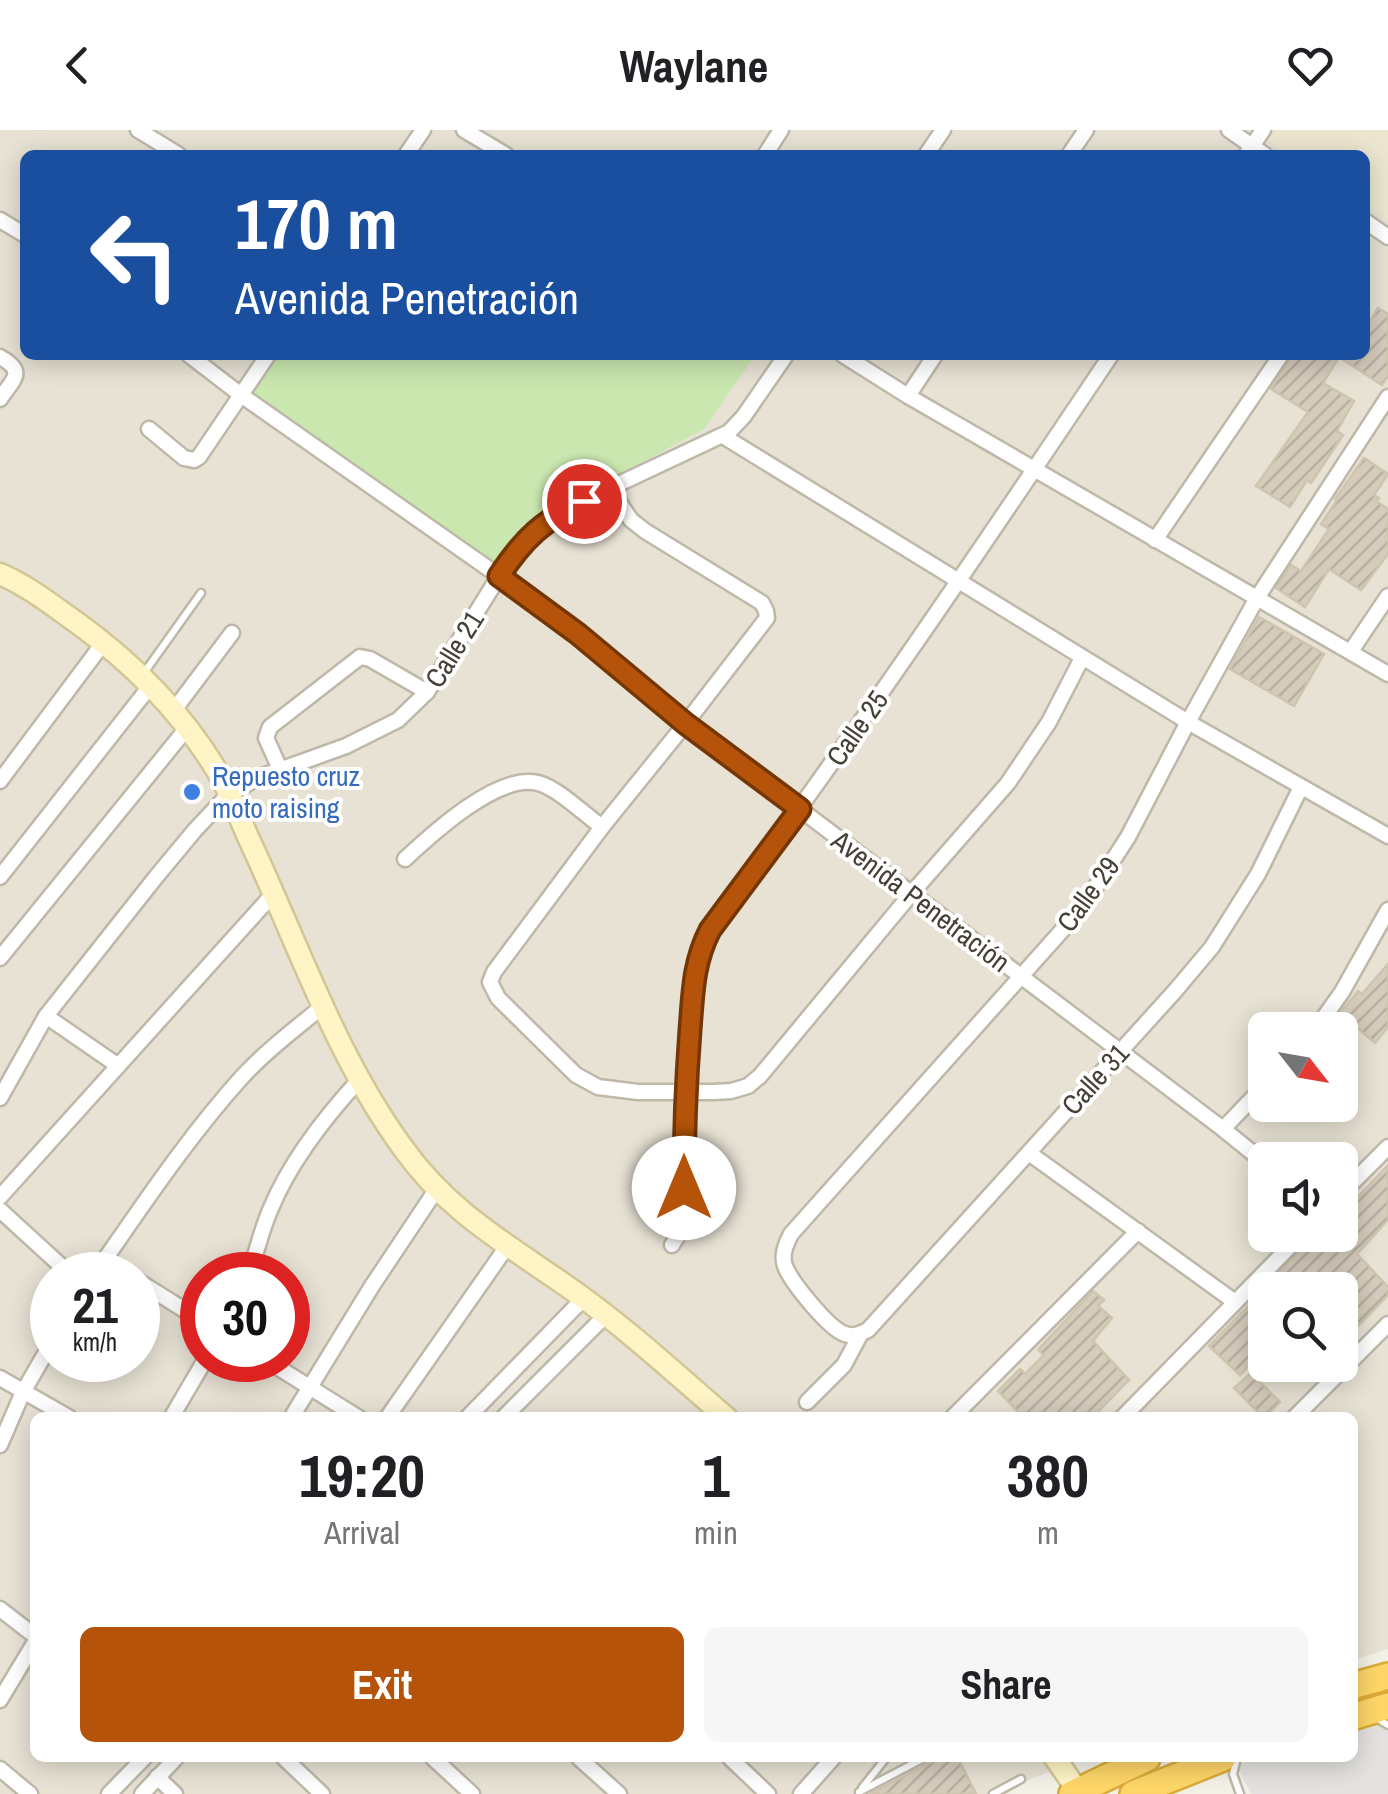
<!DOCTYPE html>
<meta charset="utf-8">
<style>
body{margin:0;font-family:"Archivo Narrow",sans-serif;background:#f6f6f6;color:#202124;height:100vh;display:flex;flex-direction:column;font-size:38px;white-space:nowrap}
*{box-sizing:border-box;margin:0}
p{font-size:32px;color:#757577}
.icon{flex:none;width:55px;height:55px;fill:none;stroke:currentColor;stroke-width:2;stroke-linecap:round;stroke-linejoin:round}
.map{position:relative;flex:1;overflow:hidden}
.side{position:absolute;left:30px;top:1282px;width:1328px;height:350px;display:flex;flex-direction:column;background:#fff;border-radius:15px;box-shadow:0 5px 25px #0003}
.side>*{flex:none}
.guide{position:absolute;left:20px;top:20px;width:1350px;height:210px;border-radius:15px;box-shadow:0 5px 25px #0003;background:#1a4fa0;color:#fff;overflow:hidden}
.needle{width:65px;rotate:121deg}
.fabs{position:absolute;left:1248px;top:882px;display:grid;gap:20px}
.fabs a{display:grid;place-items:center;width:110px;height:110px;border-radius:15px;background:#fff;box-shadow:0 5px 25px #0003;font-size:50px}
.speed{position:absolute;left:30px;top:1122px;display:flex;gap:20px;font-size:50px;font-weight:700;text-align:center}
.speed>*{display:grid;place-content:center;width:130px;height:130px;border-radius:50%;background:#fff;box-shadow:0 5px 25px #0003;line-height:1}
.speed small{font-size:25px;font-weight:400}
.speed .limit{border:15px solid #d22;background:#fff;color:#111}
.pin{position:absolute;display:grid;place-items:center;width:85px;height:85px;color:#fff;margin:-42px;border:5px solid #fff;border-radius:50%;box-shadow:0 2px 10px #0007}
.me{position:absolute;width:110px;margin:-55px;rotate:0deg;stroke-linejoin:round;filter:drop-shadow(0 0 8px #0008)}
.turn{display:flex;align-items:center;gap:35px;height:210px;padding:0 50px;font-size:45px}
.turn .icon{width:130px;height:130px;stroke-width:2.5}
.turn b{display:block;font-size:70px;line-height:85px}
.eta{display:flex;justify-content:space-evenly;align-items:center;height:170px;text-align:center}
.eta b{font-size:60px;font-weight:800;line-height:70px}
.action{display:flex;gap:20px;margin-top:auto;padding:20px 50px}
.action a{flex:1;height:115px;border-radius:15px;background:#b45309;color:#fff;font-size:40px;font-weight:800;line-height:115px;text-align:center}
.action a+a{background:#f6f6f6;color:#202124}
header{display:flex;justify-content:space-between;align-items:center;height:130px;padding:0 50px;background:#fff;font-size:45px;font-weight:800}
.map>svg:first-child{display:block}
.residential{fill:#e7e2d4;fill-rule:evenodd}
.education{fill:#ece6d0}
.grass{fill:#cae7af}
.parking{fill:#e4e2de}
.building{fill:url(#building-hatch);stroke:#cfc5af;stroke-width:2.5}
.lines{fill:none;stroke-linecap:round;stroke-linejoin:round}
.lane-casing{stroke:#beb8a9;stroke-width:11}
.street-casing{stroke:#beb8a9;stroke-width:19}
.secondary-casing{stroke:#d3c696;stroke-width:25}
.highway-casing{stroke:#dcaa37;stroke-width:30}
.lane{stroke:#fff;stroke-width:6}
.street{stroke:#fff;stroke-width:14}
.secondary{stroke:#fef4c5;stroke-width:20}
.highway{stroke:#fdd568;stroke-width:25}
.route-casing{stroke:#753606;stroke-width:25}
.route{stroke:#b45309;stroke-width:18}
.shop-dot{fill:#3f7fe0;stroke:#fff;stroke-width:4}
.labels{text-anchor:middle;stroke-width:8;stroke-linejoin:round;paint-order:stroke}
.street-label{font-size:28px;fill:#464136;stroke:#fff}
.shop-label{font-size:28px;fill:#366cbe;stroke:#fff;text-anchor:start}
</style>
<header><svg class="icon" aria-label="back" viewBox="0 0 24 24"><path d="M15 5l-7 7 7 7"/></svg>Waylane<svg class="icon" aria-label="heart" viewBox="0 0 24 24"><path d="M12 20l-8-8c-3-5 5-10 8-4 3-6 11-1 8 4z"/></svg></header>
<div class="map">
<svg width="1388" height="1664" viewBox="0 0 1388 1664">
<defs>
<pattern id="building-hatch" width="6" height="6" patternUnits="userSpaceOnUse" patternTransform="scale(2.5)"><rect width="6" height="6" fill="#d5ccbc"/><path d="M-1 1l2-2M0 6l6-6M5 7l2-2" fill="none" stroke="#b8b0a2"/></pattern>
</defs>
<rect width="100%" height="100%" fill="#f3f0e6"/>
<path class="residential" d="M0 0H1388V1519L1353 1530 1352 1288H35V1628H1084L1031 1649 1007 1664H0ZM25 25H1365V225H25ZM1265 900H1340V975H1265ZM1265 1030H1340V1105H1265ZM52 1145H138V1230H52ZM202 1145H288V1230H202ZM1265 1160H1340V1235H1265Z"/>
<polygon class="education" points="1276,0 1388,0 1388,90 1365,74 1365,25 1291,25 1269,10"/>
<polygon class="grass" points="274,225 755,225 704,299 532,391 498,436 250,261"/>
<polygon class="parking" points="1388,1591 1388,1664 1251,1664 1236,1635 1263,1628 1352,1628 1353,1601"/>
<g class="building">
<polygon points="1378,178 1388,184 1388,246 1382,255 1339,227 1323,253 1354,271 1337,301 1343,305 1311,353 1307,350 1290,377 1256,356 1308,282 1271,259 1292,225 1365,225 1365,199"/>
<polygon points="1364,328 1388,344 1374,365 1379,368 1376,371 1388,379 1388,424 1361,460 1329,439 1305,477 1276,458 1291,435 1301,441 1329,399 1321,394 1337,370 1335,369"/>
<polygon points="1259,487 1324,524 1294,576 1230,539"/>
<polygon points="1388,834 1388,897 1375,913 1340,883 1358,861 1362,864"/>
<polygon points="1388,1035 1388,1090 1357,1124 1388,1157 1388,1165 1340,1215 1340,1160 1276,1160 1269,1153 1314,1105 1340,1105 1340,1086"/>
<polygon points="1265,1159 1265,1219 1240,1245 1209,1216"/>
<polygon points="1093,1161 1104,1170 1098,1176 1112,1188 1093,1211 1129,1250 1092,1288 1024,1288 998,1261 1020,1239 1025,1244 1044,1225 1038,1220"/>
<polygon points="1251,1243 1280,1272 1264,1288 1234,1258"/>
<polygon points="939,1628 958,1628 976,1664 870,1664"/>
</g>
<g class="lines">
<defs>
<g id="lane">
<polyline points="144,543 201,463"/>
<polyline points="1376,1588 1388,1595"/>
<polyline points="1237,1628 1233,1644 1240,1664"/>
<polyline points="862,1658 886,1628"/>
<polyline points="859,1662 924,1628"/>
<polyline points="993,1664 1021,1649"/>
</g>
<g id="street">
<polyline points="138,0 179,25"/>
<polyline points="464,0 506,25"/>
<polyline points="1229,0 1265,25"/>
<polyline points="406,25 423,0"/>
<polyline points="765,25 781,0"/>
<polyline points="926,25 943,0"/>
<polyline points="1069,25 1086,0"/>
<polyline points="1246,25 1263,0"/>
<polyline points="0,90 25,105"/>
<polyline points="1365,91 1388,107"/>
<polyline points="189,225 241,265 499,446 577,504 686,593 1223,999 1265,1033"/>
<polyline points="843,225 908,266 1388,544"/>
<path d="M0 227C27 242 13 249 0 269"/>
<polyline points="908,266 935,225"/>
<polyline points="149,299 184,328 194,330 199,327 268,225"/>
<polyline points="723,306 1188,592 1388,706"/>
<polyline points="610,359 631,390 645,401 762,473 766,481 767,488 686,593 602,697 494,842 490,852 498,868 576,945 598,957 638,962 714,962 731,961 748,956 760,946 911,764 1008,653 1049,592 1082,528"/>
<polyline points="1155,410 1281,225"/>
<polyline points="1351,521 1388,466"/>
<polyline points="174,580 232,503"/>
<polyline points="280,639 266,608 270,597 360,527 370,529 427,562"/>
<polyline points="0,651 104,512"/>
<path d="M1301 657 1258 744 1212 817 1175 861 868 1200C860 1204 854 1207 845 1204 829 1199 791 1152 785 1136 781 1125 786 1114 791 1104L1082 778 1128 707 1188 592 1257 468 1388 267"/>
<path d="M405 729C433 703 498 643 538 653 558 658 585 685 602 697"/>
<polyline points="0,747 151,555"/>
<polyline points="0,828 187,598"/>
<polyline points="46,886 117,935"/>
<polyline points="1315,900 1342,862 1388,780"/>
<polyline points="0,968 46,886 156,747 195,700 228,665 257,648 346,616 398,590 427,562 509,430 538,397 559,382 729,302 744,286 786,225"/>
<polyline points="1223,999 1265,955"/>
<polyline points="1029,1023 1235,1172"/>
<polyline points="1340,1065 1388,1017"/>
<polyline points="0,1067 274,763"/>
<polyline points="0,1080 71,1145"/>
<path d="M672 1115 679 1104 683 1084 685 963 695 842 700 820 710 800C850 613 981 419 1111 225"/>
<polyline points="104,1130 128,1145"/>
<path d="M94 1145C141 1078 187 1008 242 947 266 921 295 899 323 876"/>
<path d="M248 1145C257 1123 261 1100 271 1078 291 1030 325 987 360 949"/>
<polyline points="138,1151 202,1191"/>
<polyline points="266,1230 359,1288"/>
<polyline points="0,1248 70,1288"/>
<polyline points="807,1272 844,1235 860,1205"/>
<polyline points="171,1288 205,1230"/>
<polyline points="291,1288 372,1156 436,1060"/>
<polyline points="387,1288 508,1115"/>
<polyline points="467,1288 584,1168"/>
<polyline points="503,1288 606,1185"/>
<polyline points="952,1288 1138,1101"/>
<polyline points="1122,1288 1301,1105"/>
<polyline points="1294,1288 1388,1194"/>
<polyline points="0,1315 23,1262 52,1212"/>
<polyline points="0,1479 35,1506"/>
<polyline points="0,1570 35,1512"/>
<polyline points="284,1628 322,1664"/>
<polyline points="433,1628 472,1664"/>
<polyline points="579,1628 619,1664"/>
<polyline points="730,1628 768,1664"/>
<polyline points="0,1639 30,1664"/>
<polyline points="157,1647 175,1664"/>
<polyline points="109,1664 144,1628"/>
<polyline points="142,1664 176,1628"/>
<polyline points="801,1664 833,1628"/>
</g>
<g id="secondary">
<path d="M0 444C28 456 52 475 76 492 134 534 184 584 220 646 231 665 239 687 248 707 297 811 335 925 403 1018 451 1086 516 1119 582 1167 633 1204 679 1247 727 1288"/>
<polyline points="1055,1628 1080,1664"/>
</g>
<g id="highway">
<polyline points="1352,1556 1388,1546"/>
<polyline points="1352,1587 1388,1576"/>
<polyline points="1072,1664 1147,1628"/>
<polyline points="1133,1664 1223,1628"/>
</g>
</defs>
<use href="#lane" class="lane-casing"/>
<use href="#street" class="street-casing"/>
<use href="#secondary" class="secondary-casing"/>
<use href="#highway" class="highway-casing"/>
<use href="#lane" class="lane"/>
<use href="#street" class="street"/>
<use href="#secondary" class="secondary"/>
<use href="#highway" class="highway"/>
</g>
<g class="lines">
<defs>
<path id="route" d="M584 371C544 390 524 408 499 446L578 504 686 594 800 679 710 800C693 833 693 863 690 900 686 953 684 1005 684 1058"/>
</defs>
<use href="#route" class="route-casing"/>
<use href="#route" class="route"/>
</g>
<circle class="shop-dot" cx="192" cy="662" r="10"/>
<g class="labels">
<g class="street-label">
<text transform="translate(454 519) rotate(-58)" y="10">Calle 21</text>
<text transform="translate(857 598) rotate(-55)" y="10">Calle 25</text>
<text transform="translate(1088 764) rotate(-54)" y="10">Calle 29</text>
<text transform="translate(921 771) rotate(37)" y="10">Avenida Penetración</text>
<text transform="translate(1095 949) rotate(-48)" y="10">Calle 31</text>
</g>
<g class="shop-label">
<text x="212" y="656">Repuesto cruz<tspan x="212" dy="32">moto raising</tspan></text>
</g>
</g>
</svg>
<div class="fabs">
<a><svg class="needle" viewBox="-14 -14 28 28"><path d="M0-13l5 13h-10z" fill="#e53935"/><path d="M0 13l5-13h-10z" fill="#757577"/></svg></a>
<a><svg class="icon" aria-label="sound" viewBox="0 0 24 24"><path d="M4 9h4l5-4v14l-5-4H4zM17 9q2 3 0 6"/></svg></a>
<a><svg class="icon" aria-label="search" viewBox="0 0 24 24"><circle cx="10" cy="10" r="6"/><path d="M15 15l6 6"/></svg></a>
</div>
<div class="speed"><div>21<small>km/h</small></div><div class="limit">30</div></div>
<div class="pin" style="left:584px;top:371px;background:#d93025"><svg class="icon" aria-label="arrive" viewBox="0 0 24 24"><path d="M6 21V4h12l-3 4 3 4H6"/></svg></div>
<svg class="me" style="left:684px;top:1058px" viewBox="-20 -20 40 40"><circle r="19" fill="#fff"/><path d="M0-13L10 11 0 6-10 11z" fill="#b45309"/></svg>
<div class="guide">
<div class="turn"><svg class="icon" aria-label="left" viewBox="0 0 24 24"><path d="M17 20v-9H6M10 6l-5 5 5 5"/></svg><div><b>170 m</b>Avenida Penetración</div></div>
</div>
<section class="side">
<div class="eta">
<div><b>19:20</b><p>Arrival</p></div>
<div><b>1</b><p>min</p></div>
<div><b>380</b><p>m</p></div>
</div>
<div class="action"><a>Exit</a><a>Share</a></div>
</section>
</div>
